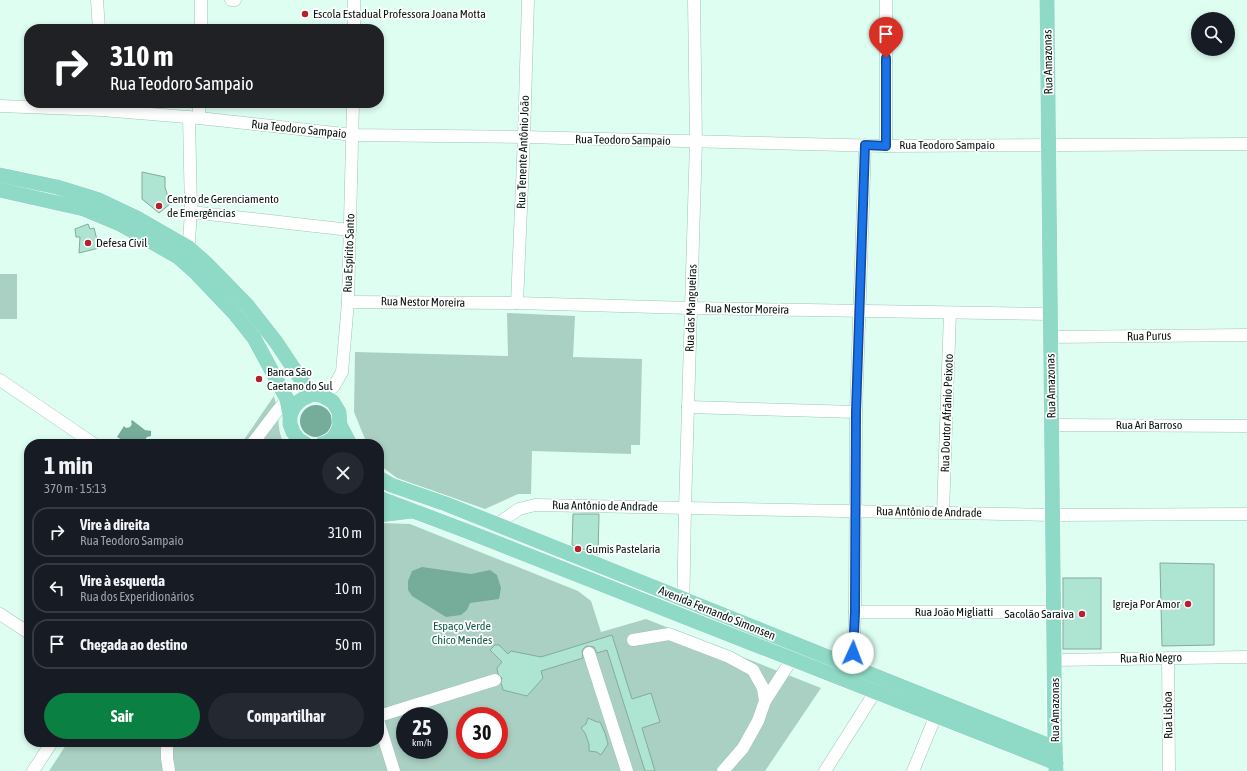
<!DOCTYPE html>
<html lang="pt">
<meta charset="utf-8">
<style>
body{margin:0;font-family:"Asap Condensed",sans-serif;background:#242831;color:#f1f3f6;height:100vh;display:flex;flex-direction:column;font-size:15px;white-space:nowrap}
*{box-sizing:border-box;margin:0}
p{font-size:13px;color:#9ea1a6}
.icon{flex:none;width:22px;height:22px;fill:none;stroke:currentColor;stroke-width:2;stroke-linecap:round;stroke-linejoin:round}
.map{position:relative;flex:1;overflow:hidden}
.drawer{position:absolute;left:24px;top:439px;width:360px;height:308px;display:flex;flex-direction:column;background:#171b24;border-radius:16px;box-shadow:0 2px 6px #0003}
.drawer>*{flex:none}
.banner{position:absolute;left:24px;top:24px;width:360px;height:84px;border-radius:16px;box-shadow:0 2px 6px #0003;background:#202124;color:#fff;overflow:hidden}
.controls{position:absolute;left:1191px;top:12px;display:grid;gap:8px}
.controls a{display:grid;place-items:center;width:44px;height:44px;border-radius:50%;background:#171b24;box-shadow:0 2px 6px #0003;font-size:20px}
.speed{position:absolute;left:396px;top:707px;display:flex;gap:8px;font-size:20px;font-weight:700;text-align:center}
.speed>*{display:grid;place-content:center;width:52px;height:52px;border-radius:50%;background:#171b24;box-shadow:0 2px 6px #0003;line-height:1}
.speed small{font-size:10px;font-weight:400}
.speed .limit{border:6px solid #d22;background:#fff;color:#111}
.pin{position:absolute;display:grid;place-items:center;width:34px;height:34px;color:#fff;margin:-41px -17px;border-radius:50% 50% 50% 0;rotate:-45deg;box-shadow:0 0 4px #0007}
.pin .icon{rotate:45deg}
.me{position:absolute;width:44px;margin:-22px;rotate:2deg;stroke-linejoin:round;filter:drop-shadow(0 0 3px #0008)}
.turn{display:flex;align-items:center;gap:14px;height:84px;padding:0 20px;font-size:18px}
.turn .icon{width:52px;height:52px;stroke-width:2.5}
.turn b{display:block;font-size:28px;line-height:34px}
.round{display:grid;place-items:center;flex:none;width:42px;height:42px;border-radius:21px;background:#242831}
.head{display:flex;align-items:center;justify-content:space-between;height:68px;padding:0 20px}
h1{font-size:24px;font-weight:700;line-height:30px}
.action{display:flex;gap:8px;margin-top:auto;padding:8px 20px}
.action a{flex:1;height:46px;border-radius:24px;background:#0b8043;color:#fff;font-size:16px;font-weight:700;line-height:46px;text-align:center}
.action a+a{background:#242831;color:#f1f3f6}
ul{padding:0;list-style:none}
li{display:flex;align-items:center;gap:12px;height:50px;margin:0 8px 6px;padding:0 12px;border:2px solid #363941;border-radius:16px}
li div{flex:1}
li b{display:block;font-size:15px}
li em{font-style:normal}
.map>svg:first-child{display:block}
.green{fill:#aad0c3;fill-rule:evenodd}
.water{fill:#76ac9a}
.building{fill:#ade5d2;stroke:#85aa9d}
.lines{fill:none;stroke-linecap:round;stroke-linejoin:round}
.minor-casing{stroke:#9fc5b8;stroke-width:13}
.major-casing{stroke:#fff;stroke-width:16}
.minor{stroke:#fff;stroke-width:12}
.major{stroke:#8fdac6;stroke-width:15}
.route-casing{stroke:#114b97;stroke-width:10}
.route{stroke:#1a73e8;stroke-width:7}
.poi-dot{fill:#b32030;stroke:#fff;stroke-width:1.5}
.labels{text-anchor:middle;stroke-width:3.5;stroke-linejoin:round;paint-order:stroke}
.poi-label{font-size:12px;fill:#071511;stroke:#fff;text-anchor:start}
.street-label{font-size:12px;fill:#071511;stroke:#fff}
.park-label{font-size:12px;fill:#135a48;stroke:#fff}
</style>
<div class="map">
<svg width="1247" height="771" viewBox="0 0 1247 771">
<rect width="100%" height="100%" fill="#defef2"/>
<g class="green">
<rect x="0" y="274" width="17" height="45"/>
<polygon points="507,313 575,316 573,357 642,359 640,445 631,445 631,454 532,451 531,494 518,494 485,509 397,478 381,466 379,464 379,444 367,444 354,412 355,352 508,356"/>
<path d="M274 396C275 401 277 406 278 412 279 424 278 434 285 444H241Z"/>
<path d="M382 523 410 524 578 591 591 601 601 632 646 619 821 688 765 771H49L68 742H379V524ZM405 716H439V750H405ZM465 716H499V750H465Z"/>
</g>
<g class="water">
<circle cx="316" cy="421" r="16"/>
<polygon points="132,420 145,430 151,431 151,436 147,437 142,444 140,442 129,444 117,437 124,426 126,428 130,427 132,424 131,422"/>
<polygon points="422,567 471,574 490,570 497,575 501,588 499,599 470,603 467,610 461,615 446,617 412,596 408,590 408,581 412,571"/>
</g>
<g class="building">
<polygon points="142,172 165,177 165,187 170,204 159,213 142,199"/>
<polygon points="88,224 90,229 94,228 99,248 79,253 80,237 76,237 75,229"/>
<polygon points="573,514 599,514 598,555 572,545"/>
<polygon points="1160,563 1214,564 1214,645 1162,646"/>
<rect x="1063" y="578" width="38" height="71"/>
<polygon points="612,635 632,699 651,693 660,722 642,728 655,771 645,771 607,650 597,653 594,647 587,646 584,648 582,651 583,658 541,671 543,678 527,696 503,690 501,683 502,678 498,674 497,668 502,662 490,650 495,645 499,645 508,654 511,651 541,657"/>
<polygon points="588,718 597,722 600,722 605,733 608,744 601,755 597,752 589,751 589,744 585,733 581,728 586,724"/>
</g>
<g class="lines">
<defs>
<g id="minor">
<polyline points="97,0 99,29"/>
<polyline points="231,0 235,0"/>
<polyline points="201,29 201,0"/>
<polyline points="354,29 354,0"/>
<polyline points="0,106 102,110 199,118 353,135 524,137 886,146 1247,144"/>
<polyline points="199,118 199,103"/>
<polyline points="886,146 886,0"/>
<polyline points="191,212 350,230"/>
<polyline points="188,256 191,212 189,117"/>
<polyline points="348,302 517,303 690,308 1050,314"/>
<polyline points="517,303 524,137 528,0"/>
<polyline points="1051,337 1247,335"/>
<polyline points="0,380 94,444"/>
<polyline points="323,396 334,386 342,372 348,302 353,103"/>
<polyline points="688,407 856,412"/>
<polyline points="1052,425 1247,426"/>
<polyline points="252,444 278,410 287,399"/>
<polyline points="943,512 950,313"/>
<polyline points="496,525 519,509 535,505 1053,515 1247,514"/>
<polyline points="855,612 1054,612"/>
<polyline points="0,614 29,633"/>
<polyline points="683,616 685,508 696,141 694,0"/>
<polyline points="633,640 669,634 729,657 753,670 763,688 765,701 758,721 743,748 723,771"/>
<polyline points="589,653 627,771"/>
<polyline points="1168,658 1169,771"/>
<polyline points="1054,660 1247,657"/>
<polyline points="853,667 855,612 856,412 865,145"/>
<polyline points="765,701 792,659"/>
<polyline points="379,716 495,680"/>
<polyline points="379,723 394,771"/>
<polyline points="167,742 167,758 169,771"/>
<polyline points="33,771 52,742"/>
<polyline points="825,771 875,692"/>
<polyline points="913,771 936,715"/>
</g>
<g id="major">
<polyline points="1047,0 1055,748 1056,771"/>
<polyline points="0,175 57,187 99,200 137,218 189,248 206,263 247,305 276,342 302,381 314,394 323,396 333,402 339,412 340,425 350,444"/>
<polyline points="0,190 84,209 120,224 178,257 197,274 235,314 254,338 287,399 290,415 290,424 293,432 298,439 306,444"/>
<path d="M290 415C295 402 302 398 314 394"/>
<path d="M322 444C332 441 336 436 340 425"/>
<polyline points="379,478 391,485 446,504 1055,748"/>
<polyline points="379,498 469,532 1056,763"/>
<polyline points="379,515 412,511"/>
</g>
</defs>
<use href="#minor" class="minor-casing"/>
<use href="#major" class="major-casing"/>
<use href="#minor" class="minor"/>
<use href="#major" class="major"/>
</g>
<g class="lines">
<defs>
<polyline id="route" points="853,653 855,612 856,412 865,145 886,146 886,58"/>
</defs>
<use href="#route" class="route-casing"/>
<use href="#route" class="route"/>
</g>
<g class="poi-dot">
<circle cx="305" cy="14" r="4"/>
<circle cx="159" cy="206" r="4"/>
<circle cx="88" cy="243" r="4"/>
<circle cx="259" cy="379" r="4"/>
<circle cx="578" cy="549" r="4"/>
<circle cx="1188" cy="604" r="4"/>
<circle cx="1082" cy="614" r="4"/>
</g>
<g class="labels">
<g class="poi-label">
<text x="313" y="18">Escola Estadual Professora Joana Motta</text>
<text x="167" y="203">Centro de Gerenciamento<tspan x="167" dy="14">de Emergências</tspan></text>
<text x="96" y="247">Defesa Cívil</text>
<text x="267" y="376">Banca São<tspan x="267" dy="14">Caetano do Sul</tspan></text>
<text x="586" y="553">Gumis Pastelaria</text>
<text x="1180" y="608" text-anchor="end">Igreja Por Amor</text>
<text x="1074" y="618" text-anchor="end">Sacolão Saraiva</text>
</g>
<g class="street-label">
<text transform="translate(1048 62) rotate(-91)" y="4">Rua Amazonas</text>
<text transform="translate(299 129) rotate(6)" y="4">Rua Teodoro Sampaio</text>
<text transform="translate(623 140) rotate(1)" y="4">Rua Teodoro Sampaio</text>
<text x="947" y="149">Rua Teodoro Sampaio</text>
<text transform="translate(523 152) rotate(-88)" y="4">Rua Tenente Antônio João</text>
<text transform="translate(349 253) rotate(-88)" y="4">Rua Espírito Santo</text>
<text transform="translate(423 302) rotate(1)" y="4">Rua Nestor Moreira</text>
<text transform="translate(691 308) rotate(-88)" y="4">Rua das Mangueiras</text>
<text transform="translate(747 309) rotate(1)" y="4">Rua Nestor Moreira</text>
<text transform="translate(1149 336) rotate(-1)" y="4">Rua Purus</text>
<text transform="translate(1051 386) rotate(-91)" y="4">Rua Amazonas</text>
<text transform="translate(947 413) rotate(-88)" y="4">Rua Doutor Afrânio Peixoto</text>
<text x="1149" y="429">Rua Ari Barroso</text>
<text transform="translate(605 506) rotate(1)" y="4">Rua Antônio de Andrade</text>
<text transform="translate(929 512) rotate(1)" y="4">Rua Antônio de Andrade</text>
<text x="954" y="616">Rua João Migliatti</text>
<text transform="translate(717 613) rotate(22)" y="4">Avenida Fernando Simonsen</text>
<text transform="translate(1151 658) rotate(-1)" y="4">Rua Rio Negro</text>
<text transform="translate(1055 710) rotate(-90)" y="4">Rua Amazonas</text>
<text transform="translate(1168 715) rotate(-91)" y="4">Rua Lisboa</text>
</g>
<g class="park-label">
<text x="462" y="630">Espaço Verde<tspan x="462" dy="14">Chico Mendes</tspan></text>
</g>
</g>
</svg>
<div class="controls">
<a><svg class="icon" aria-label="search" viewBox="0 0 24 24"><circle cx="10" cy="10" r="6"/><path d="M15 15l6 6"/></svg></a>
</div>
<div class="speed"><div>25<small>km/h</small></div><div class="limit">30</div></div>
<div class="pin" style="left:886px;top:58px;background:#d93025"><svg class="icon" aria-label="arrive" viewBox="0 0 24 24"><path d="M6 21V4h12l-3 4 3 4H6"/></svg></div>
<svg class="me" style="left:853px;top:653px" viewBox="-20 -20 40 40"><circle r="19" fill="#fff"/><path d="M0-13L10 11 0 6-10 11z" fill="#1a73e8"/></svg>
<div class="banner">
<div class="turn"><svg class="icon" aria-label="right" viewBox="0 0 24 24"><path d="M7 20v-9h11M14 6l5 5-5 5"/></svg><div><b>310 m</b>Rua Teodoro Sampaio</div></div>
</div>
<section class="drawer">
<div class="head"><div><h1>1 min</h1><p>370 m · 15:13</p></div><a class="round"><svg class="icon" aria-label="close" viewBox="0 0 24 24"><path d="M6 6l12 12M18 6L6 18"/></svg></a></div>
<ul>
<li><svg class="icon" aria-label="right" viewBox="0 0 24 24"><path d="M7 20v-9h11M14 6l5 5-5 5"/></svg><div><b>Vire à direita</b><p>Rua Teodoro Sampaio</p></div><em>310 m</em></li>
<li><svg class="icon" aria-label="left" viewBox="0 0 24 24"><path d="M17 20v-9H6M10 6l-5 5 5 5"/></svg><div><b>Vire à esquerda</b><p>Rua dos Experidionários</p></div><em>10 m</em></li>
<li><svg class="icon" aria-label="arrive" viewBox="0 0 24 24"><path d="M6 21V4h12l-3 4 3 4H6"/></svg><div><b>Chegada ao destino</b></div><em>50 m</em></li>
</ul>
<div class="action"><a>Sair</a><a>Compartilhar</a></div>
</section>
</div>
